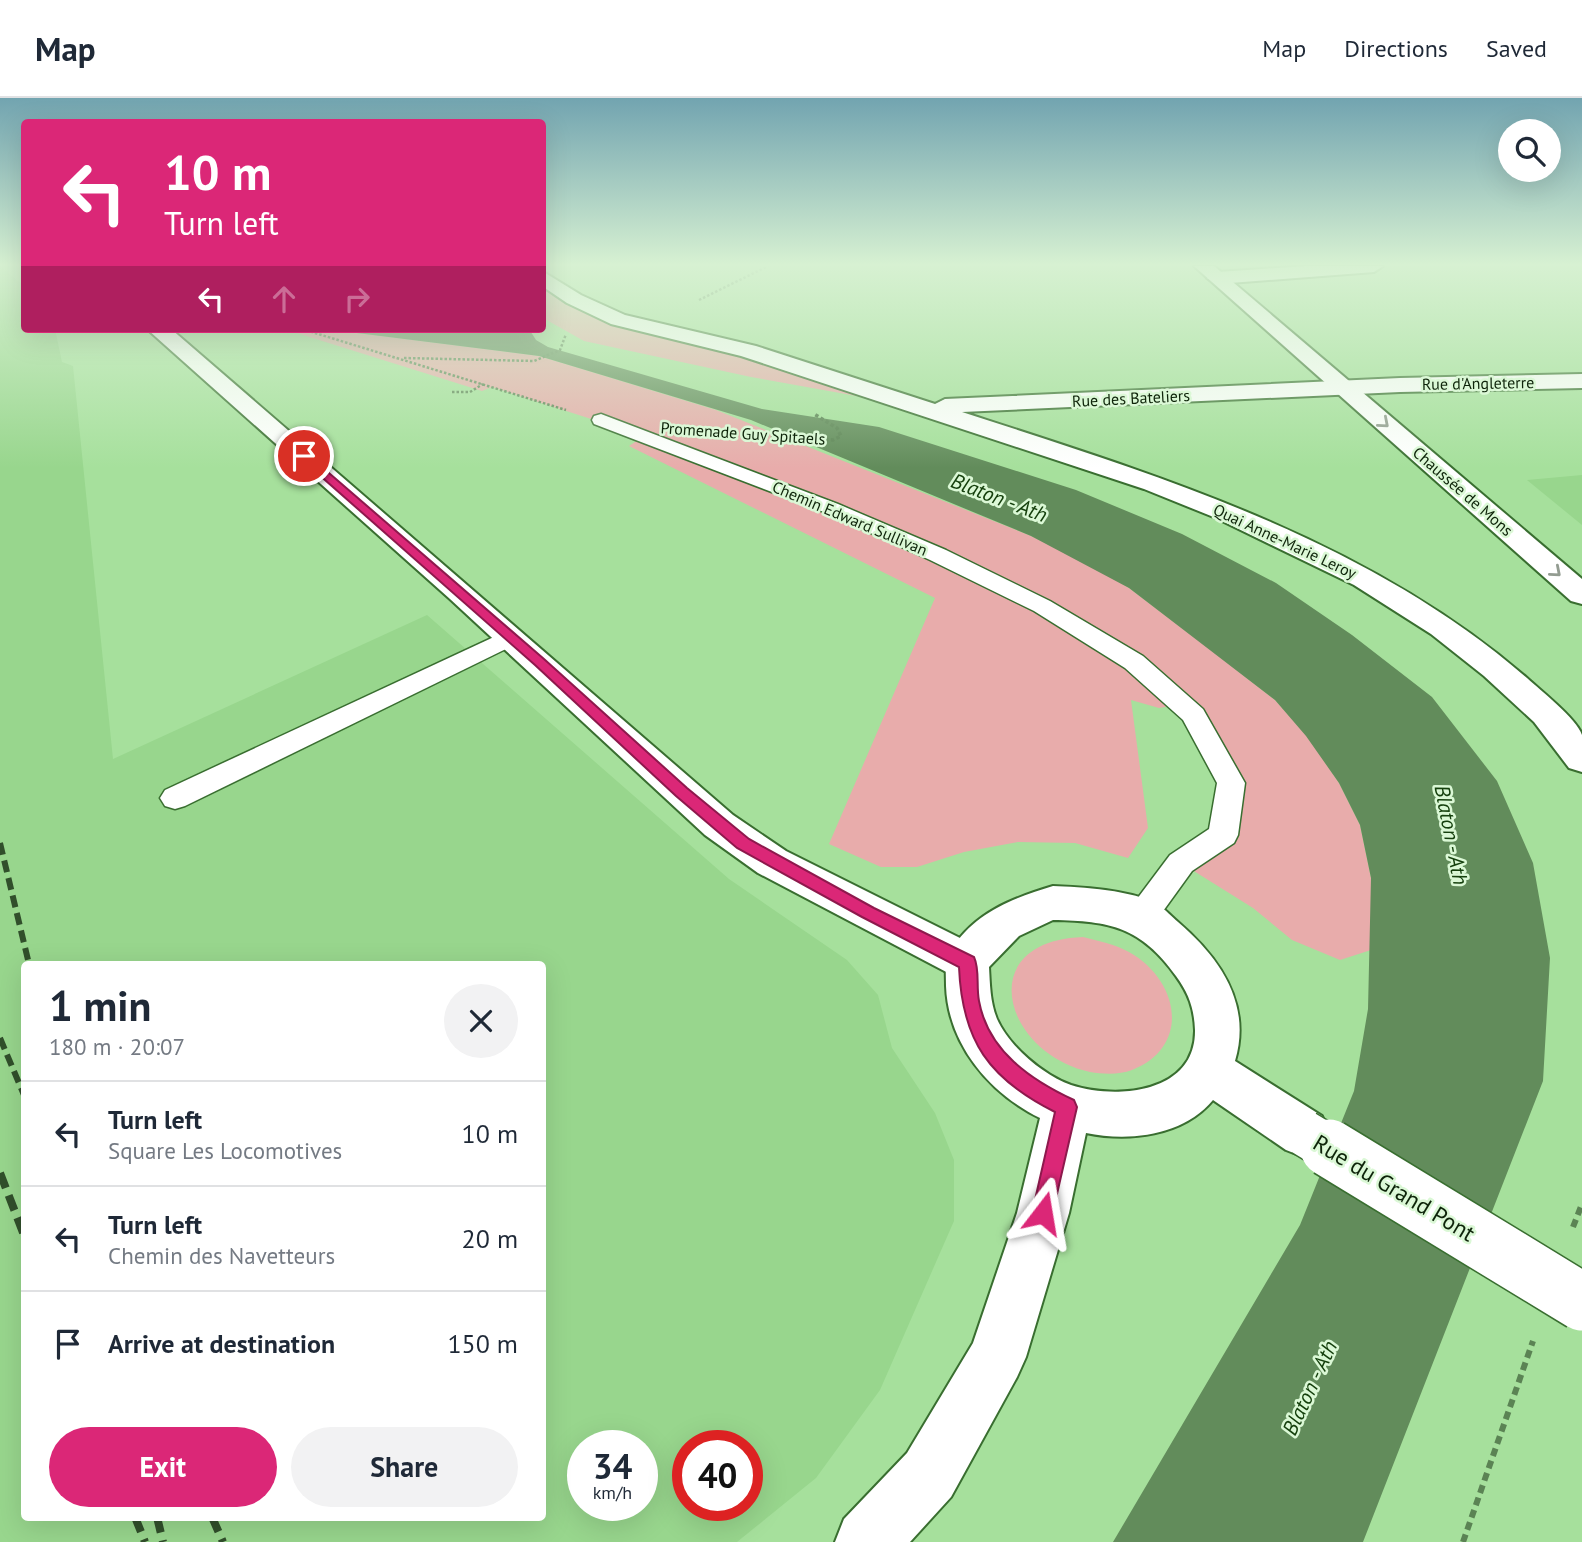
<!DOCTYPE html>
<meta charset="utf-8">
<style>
body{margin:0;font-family:"PT Sans",sans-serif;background:#f2f2f3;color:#1f2937;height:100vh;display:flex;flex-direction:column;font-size:26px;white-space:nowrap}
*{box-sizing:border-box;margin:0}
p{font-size:23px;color:#747a83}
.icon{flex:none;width:38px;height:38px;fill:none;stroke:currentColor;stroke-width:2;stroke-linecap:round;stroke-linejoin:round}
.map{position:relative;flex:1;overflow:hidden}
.details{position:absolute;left:21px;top:863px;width:525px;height:560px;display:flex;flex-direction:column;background:#fff;border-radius:7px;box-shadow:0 7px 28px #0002}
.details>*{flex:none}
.top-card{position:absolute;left:21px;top:21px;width:525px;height:214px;border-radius:7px;box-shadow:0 7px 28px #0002;background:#db2777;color:#fff;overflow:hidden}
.controls{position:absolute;left:1498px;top:21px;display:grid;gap:14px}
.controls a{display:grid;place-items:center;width:63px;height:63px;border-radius:50%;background:#fff;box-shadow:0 7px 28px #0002;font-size:35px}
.speed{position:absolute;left:567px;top:1332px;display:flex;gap:14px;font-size:35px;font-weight:700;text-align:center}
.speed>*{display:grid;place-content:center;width:91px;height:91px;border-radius:50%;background:#fff;box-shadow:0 7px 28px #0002;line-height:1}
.speed small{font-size:18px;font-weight:400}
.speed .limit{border:10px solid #d22;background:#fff;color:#111}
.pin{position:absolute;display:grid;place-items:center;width:60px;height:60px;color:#fff;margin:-30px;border:4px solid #fff;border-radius:50%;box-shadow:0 2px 7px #0007}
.me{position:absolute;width:77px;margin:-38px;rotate:14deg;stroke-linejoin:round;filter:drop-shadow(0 0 5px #0008)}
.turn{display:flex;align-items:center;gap:24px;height:147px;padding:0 28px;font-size:32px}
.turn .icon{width:91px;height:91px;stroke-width:2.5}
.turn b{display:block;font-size:49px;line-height:60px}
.lanes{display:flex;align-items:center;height:66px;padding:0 28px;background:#0003;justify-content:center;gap:35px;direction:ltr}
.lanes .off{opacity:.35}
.round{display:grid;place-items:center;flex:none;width:74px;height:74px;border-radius:37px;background:#f2f2f3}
.overview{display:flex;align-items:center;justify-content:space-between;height:119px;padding:0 28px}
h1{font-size:42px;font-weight:800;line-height:52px}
.primary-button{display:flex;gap:14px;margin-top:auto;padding:14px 28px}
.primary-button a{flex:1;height:80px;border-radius:42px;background:#db2777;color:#fff;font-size:28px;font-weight:800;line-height:80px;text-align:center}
.primary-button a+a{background:#f2f2f3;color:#1f2937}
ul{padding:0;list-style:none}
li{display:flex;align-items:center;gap:21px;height:105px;padding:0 28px;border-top:2px solid #e0e1e3}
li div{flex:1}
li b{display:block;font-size:26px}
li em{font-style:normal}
header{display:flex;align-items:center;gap:42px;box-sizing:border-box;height:98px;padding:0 35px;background:#fff;border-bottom:2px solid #e0e1e3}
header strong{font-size:33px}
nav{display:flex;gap:38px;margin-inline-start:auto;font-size:24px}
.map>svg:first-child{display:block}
.built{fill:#98d68d;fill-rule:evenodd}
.green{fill:#e8acab}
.water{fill:#628c5b}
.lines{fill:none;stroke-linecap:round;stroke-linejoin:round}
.lane-casing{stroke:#396e30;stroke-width:3}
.street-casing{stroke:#396e30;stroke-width:4}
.secondary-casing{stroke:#396e30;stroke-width:4}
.primary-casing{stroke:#396e30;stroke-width:4}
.path-far2{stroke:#5b8354;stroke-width:2.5;stroke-dasharray:2.5 2;stroke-linecap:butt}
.path-far1{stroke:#5b8354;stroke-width:3.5;stroke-dasharray:3.5 2.5;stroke-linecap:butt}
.path{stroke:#5b8354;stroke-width:6;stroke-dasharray:8 5;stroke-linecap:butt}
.lane{fill:#fff;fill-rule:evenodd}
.street{fill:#fff;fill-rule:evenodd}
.secondary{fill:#fff;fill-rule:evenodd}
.primary{fill:#fff;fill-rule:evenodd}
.rail-far1{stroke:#314f2b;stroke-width:6;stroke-dasharray:12 6;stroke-linecap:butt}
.rail{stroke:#314f2b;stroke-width:8;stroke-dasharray:16 8;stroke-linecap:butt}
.secondary-bridge-far1-casing{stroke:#396e30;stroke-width:48;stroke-linecap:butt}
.secondary-bridge-casing{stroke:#396e30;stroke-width:60;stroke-linecap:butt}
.secondary-bridge-far1{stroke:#fff;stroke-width:45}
.secondary-bridge{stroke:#fff;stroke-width:57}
.oneway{stroke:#939c91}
.route{fill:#db2777;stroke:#8e194d;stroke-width:2}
.labels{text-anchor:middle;stroke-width:5;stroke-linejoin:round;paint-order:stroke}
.far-street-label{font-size:16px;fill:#0e240a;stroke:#dbf8d6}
.water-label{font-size:21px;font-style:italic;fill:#15400d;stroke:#dbf8d6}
.near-street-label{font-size:23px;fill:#0e240a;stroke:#dbf8d6}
</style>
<header>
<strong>Map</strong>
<nav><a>Map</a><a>Directions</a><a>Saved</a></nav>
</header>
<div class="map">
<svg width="1582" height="1444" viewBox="0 0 1582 1444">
<rect width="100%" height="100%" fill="#a6e09c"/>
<g class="built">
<path d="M0 168 24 188V231H55L62 264 73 268 113 661 427 517 729 781 847 862 878 897 892 950 935 1015 954 1062V1123L880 1292 816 1380 737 1444H0ZM24 866H542V1419H24ZM583 1348H642V1407H583ZM688 1348H747V1407H688Z"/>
<polygon points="1582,377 1582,427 1527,382"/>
</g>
<g class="green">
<polygon points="542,179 618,222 748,253 879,302 751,279 584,243 543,220"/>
<polygon points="284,231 325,231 539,258 716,312 1031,438 1086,465 1129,490 1216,556 1275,602 1307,638 1339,685 1360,727 1371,780 1371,852 1340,862 1292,842 1253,810 1181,765 1223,737 1231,685 1182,606 1159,610 1131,602 1148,730 1128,760 1075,745 1018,744 964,754 917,769 881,769 829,746 935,500 629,348 644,338 492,289 482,293"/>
<path d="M1083 839C1099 843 1114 846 1129 854 1179 882 1192 948 1132 972 1119 977 1103 976 1090 974 1003 955 972 843 1083 839Z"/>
</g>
<polygon class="water" points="325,231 529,231 536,242 548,249 762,311 879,329 1076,392 1182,436 1276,485 1352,537 1432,599 1497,683 1533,765 1550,860 1543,983 1363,1444 1113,1444 1300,1127 1354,993 1368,911 1371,780 1360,727 1339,685 1306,638 1275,602 1129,490 1031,438 751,322 539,258"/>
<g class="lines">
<defs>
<g id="lane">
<polygon points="601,316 838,406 946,452 1050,503 1143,558 1203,611 1245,685 1238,737 1234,745 1192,773 1153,827 1142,831 1131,827 1126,818 1131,809 1170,757 1209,731 1217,685 1183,622 1125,570 1034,513 930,462 824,414 594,326 592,322 594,318"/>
<polygon points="511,531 520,534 523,539 520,544 185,708 175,711 165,708 160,700 165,692"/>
</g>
<g id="street">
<polygon points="1306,168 1383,168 1374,174 1217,186 1207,180 1217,174"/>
<path d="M542 173 581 197 625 217 756 248 935 306 945 301 1400 280 1582 276V290L1400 294 962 314C1160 378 1367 441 1527 580 1540 592 1577 621 1582 637 1582 646 1582 663 1582 674L1569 670 1534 624 1484 578 1431 536 1354 487 1216 420 1144 391 741 258 611 226 567 205 542 188Z"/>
<polygon points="147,231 171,231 733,717 786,753 982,851 989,864 982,877 967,882 952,877 758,775 705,737 450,501"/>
</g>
<path id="secondary" d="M1053 788C1080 789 1135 792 1158 807 1165 811 1172 819 1178 824 1220 860 1252 906 1235 963L1322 1018 1329 1035 1322 1052 1304 1059 1286 1052 1213 1002C1183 1038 1129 1044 1086 1035L1069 1115 1026 1259 1017 1279 951 1399 910 1444H835L844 1421 907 1355 973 1245 1017 1115 1040 1020C989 995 948 946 946 888 946 874 944 863 951 852 975 814 1013 800 1053 788ZM1053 822C1110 823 1141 829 1176 878 1189 896 1194 910 1195 932 1196 995 1117 1002 1071 987 1043 977 1009 948 997 921 990 904 990 886 989 869L1019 838Z"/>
<polygon id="primary" points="1194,168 1214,168 1582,481 1582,506 1571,503"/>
</defs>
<use href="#lane" class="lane-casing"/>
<use href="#street" class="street-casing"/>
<use href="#secondary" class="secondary-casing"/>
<use href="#primary" class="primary-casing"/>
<g class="path-far2">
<polyline points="699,202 768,168"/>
<polyline points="302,231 566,312"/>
<polyline points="404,260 534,263 560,252 566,236"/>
<polyline points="452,294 470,294 483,286"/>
</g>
<polyline class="path-far1" points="747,336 833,342 841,338 837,330 814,316"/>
<g class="path">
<polyline points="1573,1129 1582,1106"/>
<polyline points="1463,1444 1533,1243"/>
</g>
<use href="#lane" class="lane"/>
<use href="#street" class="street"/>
<use href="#secondary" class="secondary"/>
<use href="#primary" class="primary"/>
<g class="rail-far1">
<polyline points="0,745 29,866"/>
<polyline points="0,940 24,997"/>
</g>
<g class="rail">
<polyline points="0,1075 24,1137"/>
<polyline points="135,1419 145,1444"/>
<polyline points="157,1419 163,1444"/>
<polyline points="212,1419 223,1444"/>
</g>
<defs>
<polyline id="secondary-bridge-far1" points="1304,1035 1332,1052"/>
<polyline id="secondary-bridge" points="1329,1050 1582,1204"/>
</defs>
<use href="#secondary-bridge-far1" class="secondary-bridge-far1-casing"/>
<use href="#secondary-bridge" class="secondary-bridge-casing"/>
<use href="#secondary-bridge-far1" class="secondary-bridge-far1"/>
<use href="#secondary-bridge" class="secondary-bridge"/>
</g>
<defs><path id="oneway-chevron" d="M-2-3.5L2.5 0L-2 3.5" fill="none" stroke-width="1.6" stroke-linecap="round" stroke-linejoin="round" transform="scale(1.75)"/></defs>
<g class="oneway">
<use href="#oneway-chevron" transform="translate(1384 325) rotate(41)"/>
<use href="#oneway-chevron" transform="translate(1556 474) rotate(41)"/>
</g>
<linearGradient id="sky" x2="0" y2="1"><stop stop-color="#72a4b0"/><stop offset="0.45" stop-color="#d7f1d2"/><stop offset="1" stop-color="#d7f1d2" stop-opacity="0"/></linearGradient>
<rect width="1582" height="370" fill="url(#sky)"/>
<path class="route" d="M300 356H307L544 561 687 690 749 741 874 810 974 859C980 872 976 888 979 903 988 953 1031 982 1074 1002L1077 1009 1051 1122 1043 1125 1035 1122 1032 1115 1055 1014C989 981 962 943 959 869L862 819 737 750 676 698 535 567 300 360Z"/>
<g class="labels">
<g class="far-street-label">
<text transform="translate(1478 285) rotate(-1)" y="6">Rue d'Angleterre</text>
<text transform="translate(1131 300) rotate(-3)" y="6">Rue des Bateliers</text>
<text transform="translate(743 335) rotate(4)" y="6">Promenade Guy Spitaels</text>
<text transform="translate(1463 393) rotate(41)" y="6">Chaussée de Mons</text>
<text transform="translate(850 420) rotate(23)" y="6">Chemin Edward Sullivan</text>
<text transform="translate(1285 443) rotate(25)" y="6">Quai Anne-Marie Leroy</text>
</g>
<g class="water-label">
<text transform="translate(999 400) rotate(21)" y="7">Blaton - Ath</text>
<text transform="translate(1451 737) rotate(79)" y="7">Blaton - Ath</text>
<text transform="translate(1310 1290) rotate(-65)" y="7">Blaton - Ath</text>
</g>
<g class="near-street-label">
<text transform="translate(1394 1090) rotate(31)" y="8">Rue du Grand Pont</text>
</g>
</g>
</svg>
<div class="controls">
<a><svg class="icon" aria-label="search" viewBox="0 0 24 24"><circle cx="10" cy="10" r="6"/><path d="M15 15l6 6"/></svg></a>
</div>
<div class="speed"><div>34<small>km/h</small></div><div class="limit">40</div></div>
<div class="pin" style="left:304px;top:358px;background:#d93025"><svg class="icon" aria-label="arrive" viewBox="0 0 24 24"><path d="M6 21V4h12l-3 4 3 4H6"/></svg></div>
<svg class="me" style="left:1043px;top:1115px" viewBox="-20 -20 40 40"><path d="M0-17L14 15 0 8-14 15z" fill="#db2777" stroke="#fff" stroke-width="4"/></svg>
<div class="top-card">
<div class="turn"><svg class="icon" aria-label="left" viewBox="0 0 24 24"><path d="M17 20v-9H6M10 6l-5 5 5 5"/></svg><div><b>10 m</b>Turn left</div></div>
<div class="lanes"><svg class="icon" aria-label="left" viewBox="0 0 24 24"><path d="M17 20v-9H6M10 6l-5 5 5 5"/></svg><svg class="icon off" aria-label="ahead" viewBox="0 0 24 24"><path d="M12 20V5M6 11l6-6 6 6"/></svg><svg class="icon off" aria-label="right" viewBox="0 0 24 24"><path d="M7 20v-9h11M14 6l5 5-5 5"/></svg></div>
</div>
<section class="details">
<div class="overview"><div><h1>1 min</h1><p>180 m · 20:07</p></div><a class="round"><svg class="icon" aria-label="close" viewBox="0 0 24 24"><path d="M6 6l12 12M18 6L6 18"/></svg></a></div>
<ul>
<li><svg class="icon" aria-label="left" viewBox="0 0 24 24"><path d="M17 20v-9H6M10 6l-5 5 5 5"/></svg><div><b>Turn left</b><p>Square Les Locomotives</p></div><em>10 m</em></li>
<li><svg class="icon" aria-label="left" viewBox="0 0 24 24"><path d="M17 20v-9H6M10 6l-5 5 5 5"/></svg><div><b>Turn left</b><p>Chemin des Navetteurs</p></div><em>20 m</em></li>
<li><svg class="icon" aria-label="arrive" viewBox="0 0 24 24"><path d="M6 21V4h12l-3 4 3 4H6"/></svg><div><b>Arrive at destination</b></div><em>150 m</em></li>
</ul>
<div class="primary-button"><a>Exit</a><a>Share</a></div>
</section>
</div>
